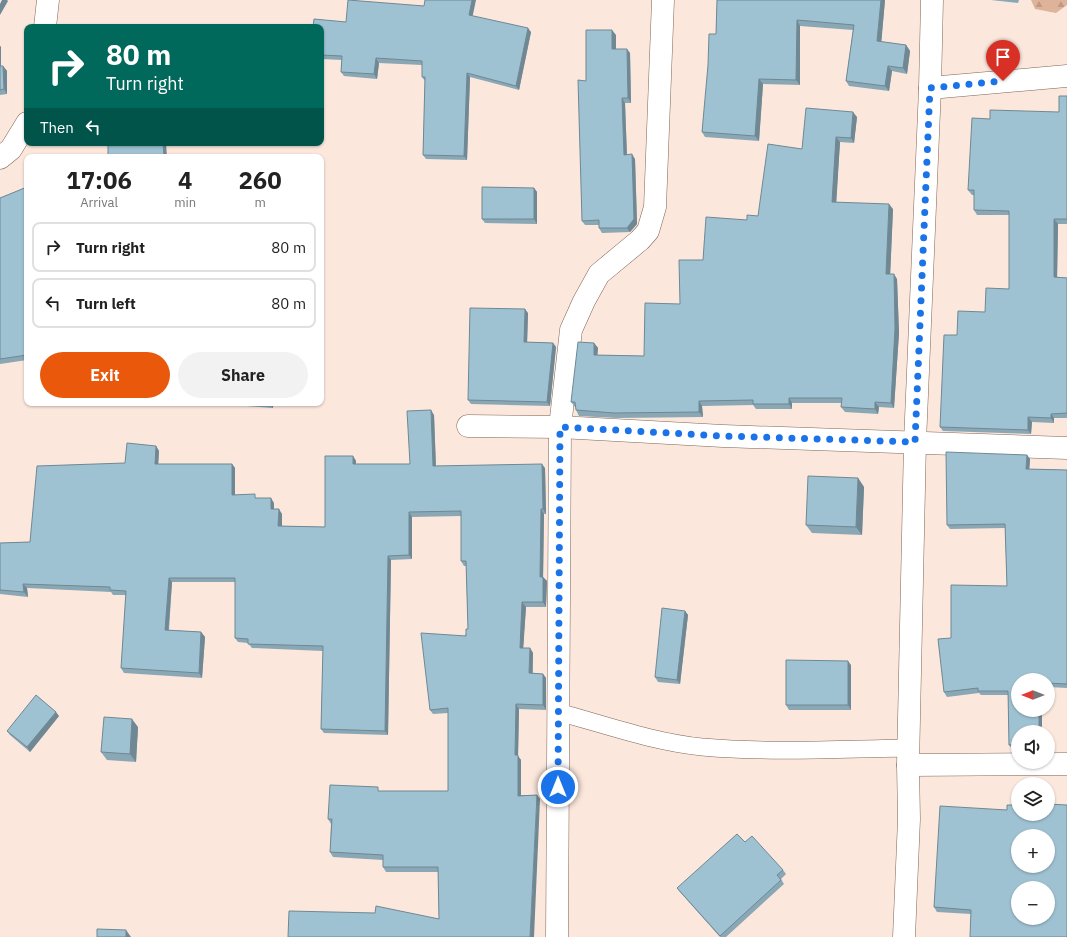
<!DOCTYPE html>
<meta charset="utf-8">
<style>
body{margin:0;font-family:"IBM Plex Sans",sans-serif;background:#f2f2f2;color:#222;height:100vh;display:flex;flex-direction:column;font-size:15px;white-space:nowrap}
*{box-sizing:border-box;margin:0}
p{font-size:13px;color:#767676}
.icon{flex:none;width:22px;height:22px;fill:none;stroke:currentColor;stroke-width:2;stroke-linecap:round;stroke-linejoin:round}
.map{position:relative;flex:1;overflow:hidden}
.panel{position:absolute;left:24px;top:154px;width:300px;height:252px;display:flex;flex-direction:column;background:#fff;border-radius:8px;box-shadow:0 1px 3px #0004}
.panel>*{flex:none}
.banner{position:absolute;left:24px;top:24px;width:300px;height:122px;border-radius:8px;box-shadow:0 1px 3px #0004;background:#00695c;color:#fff;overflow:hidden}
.needle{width:26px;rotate:270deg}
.fabs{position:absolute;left:1011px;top:673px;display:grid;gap:8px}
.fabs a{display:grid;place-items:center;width:44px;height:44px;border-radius:50%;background:#fff;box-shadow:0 1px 3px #0004;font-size:20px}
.pin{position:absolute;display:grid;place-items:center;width:34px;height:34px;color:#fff;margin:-41px -17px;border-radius:50% 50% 50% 0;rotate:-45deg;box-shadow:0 0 4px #0007}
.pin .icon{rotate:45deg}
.me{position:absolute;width:44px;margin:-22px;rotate:0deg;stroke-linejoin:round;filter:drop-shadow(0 0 3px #0008)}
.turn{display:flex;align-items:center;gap:14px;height:84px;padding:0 16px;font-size:18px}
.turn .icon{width:52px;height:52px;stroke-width:2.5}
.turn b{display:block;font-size:28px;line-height:34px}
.then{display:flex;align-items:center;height:38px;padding:0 16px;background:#0003;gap:8px;font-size:15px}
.eta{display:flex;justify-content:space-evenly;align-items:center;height:68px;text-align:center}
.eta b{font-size:24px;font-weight:800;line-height:28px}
.primary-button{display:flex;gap:8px;margin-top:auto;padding:8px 16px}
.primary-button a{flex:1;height:46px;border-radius:24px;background:#ea580c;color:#fff;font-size:16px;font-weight:800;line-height:46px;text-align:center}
.primary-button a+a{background:#f2f2f2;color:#222}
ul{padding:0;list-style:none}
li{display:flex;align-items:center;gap:12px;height:50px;margin:0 8px 6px;padding:0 8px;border:2px solid #e0e0e0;border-radius:8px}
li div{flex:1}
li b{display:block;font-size:15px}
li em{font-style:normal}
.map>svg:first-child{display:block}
.forest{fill:url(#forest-firs)}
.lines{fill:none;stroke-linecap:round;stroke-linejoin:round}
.lane-casing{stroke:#816555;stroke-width:18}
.street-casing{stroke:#816555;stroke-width:23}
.lane{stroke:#fff;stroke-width:17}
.street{stroke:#fff;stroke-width:22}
.wall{fill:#89a7b5}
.shaded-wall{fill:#6f8893}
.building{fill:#9fc2d2;stroke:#6f8893;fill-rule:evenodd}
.route{stroke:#1a73e8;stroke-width:7;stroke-dasharray:0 12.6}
</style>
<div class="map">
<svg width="1067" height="937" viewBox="0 0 1067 937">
<defs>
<pattern id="forest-firs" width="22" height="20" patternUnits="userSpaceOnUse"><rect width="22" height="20" fill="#deb39a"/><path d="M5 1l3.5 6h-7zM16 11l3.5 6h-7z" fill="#be9984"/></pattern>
</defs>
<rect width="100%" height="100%" fill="#fbe7dc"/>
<polygon class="forest" points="1031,0 1067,0 1067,5 1056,13 1035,9"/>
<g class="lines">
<defs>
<path id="lane" d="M558 712C606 725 653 742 702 747 771 753 840 749 908 748"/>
<g id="street">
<polyline points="45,27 48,0"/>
<polyline points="930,88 1067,76"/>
<polyline points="0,158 11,149 27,123"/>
<polyline points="468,426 560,427 723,436 1067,448"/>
<polyline points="908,765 1067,764"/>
<polyline points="557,937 560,427 571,330 584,301 599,274 640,240 648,231 655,207 663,0"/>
<polyline points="904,937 909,819 908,765 915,442 930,88 932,0"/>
</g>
</defs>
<use href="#lane" class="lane-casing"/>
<use href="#street" class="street-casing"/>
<use href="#lane" class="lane"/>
<use href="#street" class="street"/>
</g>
<g class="wall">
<polygon points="717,0 885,0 881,42 906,45 910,51 907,74 892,71 889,91 849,86 846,81 853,30 800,26 800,85 763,84 759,141 705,137 702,132 716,34"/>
<polygon points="991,0 1019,0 1018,3"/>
<polygon points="473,16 531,32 519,90 470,77 467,160 426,159 423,155 425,81 422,77 422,65 379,63 377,79 344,76 341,72 342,60 321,59 321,27 346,22"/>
<polygon points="616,35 616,49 630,53 631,103 625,103 627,155 635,159 637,224 630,232 602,233 599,228 599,225 585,225 582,221 586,81"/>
<polygon points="0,46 1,47 1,66 3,66 7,71 7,94 0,95"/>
<polygon points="1067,96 1067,224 1058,224 1057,277 1067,278 1067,418 1054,418 1054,423 1032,422 1031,434 943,431 940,427 957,335 985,312 1009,289 1009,215 977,215 974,210 974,195 972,195 968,190 990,119 1059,112"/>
<polygon points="857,117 854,143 840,142 836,202 893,209 890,274 897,279 899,333 894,408 879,407 878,414 845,412 841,407 842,403 792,403 792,409 756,409 753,405 702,406 703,417 617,418 579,416 576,410 576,407 575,407 571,402 594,343 598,348 597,355 644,356 680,304 703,260 747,220 758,216 802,149"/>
<polygon points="27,187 27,360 0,364 0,198"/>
<polygon points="534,188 537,192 537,224 485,223 482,219"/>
<polygon points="528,313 527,342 553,343 556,347 550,406 471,404 468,400"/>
<polygon points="245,403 273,403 273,408 247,406"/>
<polygon points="434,415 436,466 545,468 546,514 544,514 543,577 547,581 546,607 526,607 523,648 530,648 533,653 533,673 543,674 546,678 546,710 519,709 518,756 521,760 521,795 537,795 540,799 439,919 438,872 386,872 383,867 383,860 333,857 330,852 331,824 328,819 381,791 448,791 448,713 433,714 430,710 468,629 466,566 464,566 461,561 461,516 412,517 412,559 391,560 388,735 324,733 321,729 323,651 252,648 248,643 238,642 235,638 235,582 172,582 169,630 201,632 205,637 202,678 124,673 121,668 126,595 113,595 111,592 27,588 28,597 0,594 0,543 30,542 125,463 156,446 159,451 158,464 232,464 235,468 235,495 257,498 274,503 274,509 282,514 282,526 325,527 353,456 356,461 356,464 410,464"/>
<polygon points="1027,455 1030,459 1029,469 1067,470 1067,688 1049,687 1049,692 1048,692 1048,680 1018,680 1018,749 1012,749 1009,745 1008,695 981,695 979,693 947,697 944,692 951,638 1007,586 1005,528 950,529 947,525"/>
<polygon points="858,478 864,487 862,535 812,533 806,525"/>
<polygon points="685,611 688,615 680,684 658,682 655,677"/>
<polygon points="851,665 851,710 789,710 786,705"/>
<polygon points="59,716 30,752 10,735 7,731"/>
<polygon points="138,727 136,762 107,760 101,752"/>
<polygon points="1018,805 971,914 937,912 934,907 1007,810"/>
<polygon points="745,842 783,870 786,874 781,879 784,884 726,937 720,937 680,892 677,888"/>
</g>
<g class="shaded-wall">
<polygon points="2,0 7,0 8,1 0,15 0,4"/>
<polygon points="472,0 476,0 472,19 469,15"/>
<polygon points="881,0 885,0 881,46 877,41"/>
<polygon points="797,20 800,26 800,85 796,80"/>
<polygon points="528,28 531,32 519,90 516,86"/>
<polygon points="612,30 616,35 616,53 612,49"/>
<polygon points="906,45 910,51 907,74 903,68"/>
<polygon points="0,46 1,47 1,71 0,69"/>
<polygon points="627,49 630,53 631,103 628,98"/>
<polygon points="376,58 379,63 377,79 374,74"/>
<polygon points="3,66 7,71 7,94 4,89"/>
<polygon points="888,66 892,71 889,91 885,86"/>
<polygon points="467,73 470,77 467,160 464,156"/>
<polygon points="759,79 763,84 759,141 755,136"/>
<polygon points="622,98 625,103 627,159 624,155"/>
<polygon points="853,112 857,117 854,143 851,138"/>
<polygon points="836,137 840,142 836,207 832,202"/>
<polygon points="163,143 166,143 167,157 164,157"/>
<polygon points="632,154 635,159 637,224 630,232 627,228"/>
<polygon points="534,188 537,192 537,224 534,219"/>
<polygon points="889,204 893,209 890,279 886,274"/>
<polygon points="1054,219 1058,224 1057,282 1054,277"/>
<polygon points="894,274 897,279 899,333 894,408 891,403"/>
<polygon points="525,309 528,313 527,346 524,342"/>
<polygon points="553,343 556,347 550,406 547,402"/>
<polygon points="594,343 598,348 597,360 594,355"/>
<polygon points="789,398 792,403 792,409 789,404"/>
<polygon points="699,401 702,406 703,417 699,412"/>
<polygon points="875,402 879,407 878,414 875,409"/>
<polygon points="270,403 273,403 273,408 270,404"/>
<polygon points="431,410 434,415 436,471 433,466"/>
<polygon points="1051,414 1054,418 1054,423 1051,418"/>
<polygon points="1028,417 1032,422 1031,434 1028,430"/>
<polygon points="156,446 159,451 158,468 155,464"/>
<polygon points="1027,455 1030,459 1029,474 1026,469"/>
<polygon points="353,456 356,461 356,468 353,464"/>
<polygon points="232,464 235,468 235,500 232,495"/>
<polygon points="542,464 545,468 546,514 543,509"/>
<polygon points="858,478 864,487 862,535 856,527"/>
<polygon points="271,498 274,503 274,514 271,509"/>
<polygon points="279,509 282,514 282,531 278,526"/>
<polygon points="541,509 544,514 543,581 540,577"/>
<polygon points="409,512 412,517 412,559 409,555"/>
<polygon points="388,556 391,560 388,735 385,731"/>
<polygon points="543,577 547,581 546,607 543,602"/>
<polygon points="169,578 172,582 168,635 165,630"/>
<polygon points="23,584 27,588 28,597 24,592"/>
<polygon points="522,602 526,607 523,652 520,648"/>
<polygon points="685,611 688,615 680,684 677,680"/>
<polygon points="201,632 205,637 202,678 199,673"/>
<polygon points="530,648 533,653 532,678 529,673"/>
<polygon points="848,661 851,665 851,710 848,705"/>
<polygon points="543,674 546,678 546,710 543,705"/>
<polygon points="1048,685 1049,687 1049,692 1048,691"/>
<polygon points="516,704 519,709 518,756 521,760 521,800 518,796 515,755"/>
<rect x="1039" y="710" width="3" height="22"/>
<polygon points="56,712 59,716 30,752 27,747"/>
<polygon points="132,719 138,727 136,762 130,754"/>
<polygon points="537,795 540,799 534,937 530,937"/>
<polygon points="126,930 131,937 126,937"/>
</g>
<g class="building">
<polygon points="348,0 424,6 425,0 472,0 469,15 528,28 516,86 467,73 464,156 423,155 425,77 422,77 422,61 376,58 374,74 341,72 342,56 321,55 321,27 313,27 314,19 346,22"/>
<polygon points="717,0 881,0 877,41 906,45 903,68 888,66 885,86 846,81 854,25 797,20 796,80 759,79 755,136 702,132 708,65 709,34 716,34"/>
<polygon points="586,30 612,30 612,49 627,49 628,98 622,98 624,155 632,154 634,219 627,228 599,228 599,220 582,221 578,80 586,81"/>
<polygon points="0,66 3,66 4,89 0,90"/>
<polygon points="1059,96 1067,96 1067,219 1054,219 1054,277 1067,278 1067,413 1051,414 1051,418 1028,417 1028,430 940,427 944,335 957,335 958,311 985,312 986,288 1009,289 1009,211 974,210 974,190 968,190 972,118 990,119 990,110 1059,112"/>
<polygon points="806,108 853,112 851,138 836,137 832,202 889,204 886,274 894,274 895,328 891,403 875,402 875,409 841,407 842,398 789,398 789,404 753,404 753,400 699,401 699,412 614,413 576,410 575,402 571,402 578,342 594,343 594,355 644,356 645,303 680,304 679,260 703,260 706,217 747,220 747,215 758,216 768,144 802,149"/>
<polygon points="108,143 163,143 164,157 108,157"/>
<polygon points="27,187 27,355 0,359 0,198"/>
<polygon points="482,187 534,188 534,219 482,219"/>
<polygon points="470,308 525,309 524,342 553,343 547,402 468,400"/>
<polygon points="431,410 433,466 542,464 543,509 541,509 540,577 543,577 543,602 522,602 520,648 530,648 529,673 543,674 543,705 516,704 515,755 518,755 518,796 537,795 530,937 288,937 289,911 375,913 376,906 439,919 438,867 383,867 383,855 330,852 332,819 328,819 330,785 378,787 378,791 448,791 448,708 430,710 421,633 466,636 466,629 468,629 466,561 461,561 461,511 409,512 409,555 388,556 385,731 321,729 323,646 248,644 248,639 235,638 235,578 169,578 165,630 201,632 199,673 121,668 126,591 110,590 110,587 23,584 24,592 0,590 0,543 30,542 37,466 125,463 127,443 156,446 155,464 232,464 232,495 255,494 255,498 271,498 271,509 279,509 278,526 325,527 325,456 353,456 353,464 410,464 407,411"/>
<polygon points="946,452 1027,455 1026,469 1067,470 1067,684 1048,683 1048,680 1018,680 1018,710 1039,710 1039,732 1018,732 1018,744 1009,745 1008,691 978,691 978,688 944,692 938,639 951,638 951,585 1007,586 1005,524 947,525"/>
<polygon points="808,476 858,478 856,527 806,525"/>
<polygon points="662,608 685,611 677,680 655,677"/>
<polygon points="786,660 848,661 848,705 786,705"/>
<polygon points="36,695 56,712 27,747 7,731"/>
<polygon points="104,717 132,719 130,754 101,752"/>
<path d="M1048 804 1067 805V937H970L971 910 934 907 940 806 1007 810V805H1018V814H1048ZM1018 836H1048V866H1018ZM1018 888H1048V918H1018Z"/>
<polygon points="737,834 745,842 752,836 783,870 777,875 781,880 720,936 677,888"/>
<polygon points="97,929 126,930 126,937 97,937"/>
</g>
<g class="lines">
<polyline class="route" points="558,787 560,427 723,436 915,442 930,88 1003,81"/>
</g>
</svg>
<div class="fabs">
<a><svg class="needle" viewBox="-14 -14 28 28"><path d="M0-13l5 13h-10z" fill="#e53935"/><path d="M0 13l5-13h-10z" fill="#767676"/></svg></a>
<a><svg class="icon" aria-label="sound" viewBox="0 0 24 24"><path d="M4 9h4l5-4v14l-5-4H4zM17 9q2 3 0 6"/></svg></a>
<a><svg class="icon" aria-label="layers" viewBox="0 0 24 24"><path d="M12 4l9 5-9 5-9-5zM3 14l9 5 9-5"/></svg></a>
<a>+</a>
<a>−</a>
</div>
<div class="pin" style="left:1003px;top:81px;background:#d93025"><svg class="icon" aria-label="arrive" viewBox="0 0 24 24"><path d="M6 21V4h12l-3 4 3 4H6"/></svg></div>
<svg class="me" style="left:558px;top:787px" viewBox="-20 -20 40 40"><circle r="17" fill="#1a73e8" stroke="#fff" stroke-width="3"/><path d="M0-11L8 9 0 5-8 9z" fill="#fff"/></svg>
<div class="banner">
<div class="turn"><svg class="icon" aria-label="right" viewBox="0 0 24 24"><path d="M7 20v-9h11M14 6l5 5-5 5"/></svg><div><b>80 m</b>Turn right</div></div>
<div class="then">Then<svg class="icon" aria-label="left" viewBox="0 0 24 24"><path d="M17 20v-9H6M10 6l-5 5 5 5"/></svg></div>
</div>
<section class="panel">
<div class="eta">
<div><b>17:06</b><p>Arrival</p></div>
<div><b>4</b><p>min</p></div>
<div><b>260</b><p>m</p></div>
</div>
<ul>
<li><svg class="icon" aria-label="right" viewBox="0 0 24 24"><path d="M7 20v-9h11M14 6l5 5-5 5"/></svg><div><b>Turn right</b></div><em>80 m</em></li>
<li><svg class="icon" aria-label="left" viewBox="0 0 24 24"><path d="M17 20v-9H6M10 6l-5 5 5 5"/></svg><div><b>Turn left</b></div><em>80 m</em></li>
</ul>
<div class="primary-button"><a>Exit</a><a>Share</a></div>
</section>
</div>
